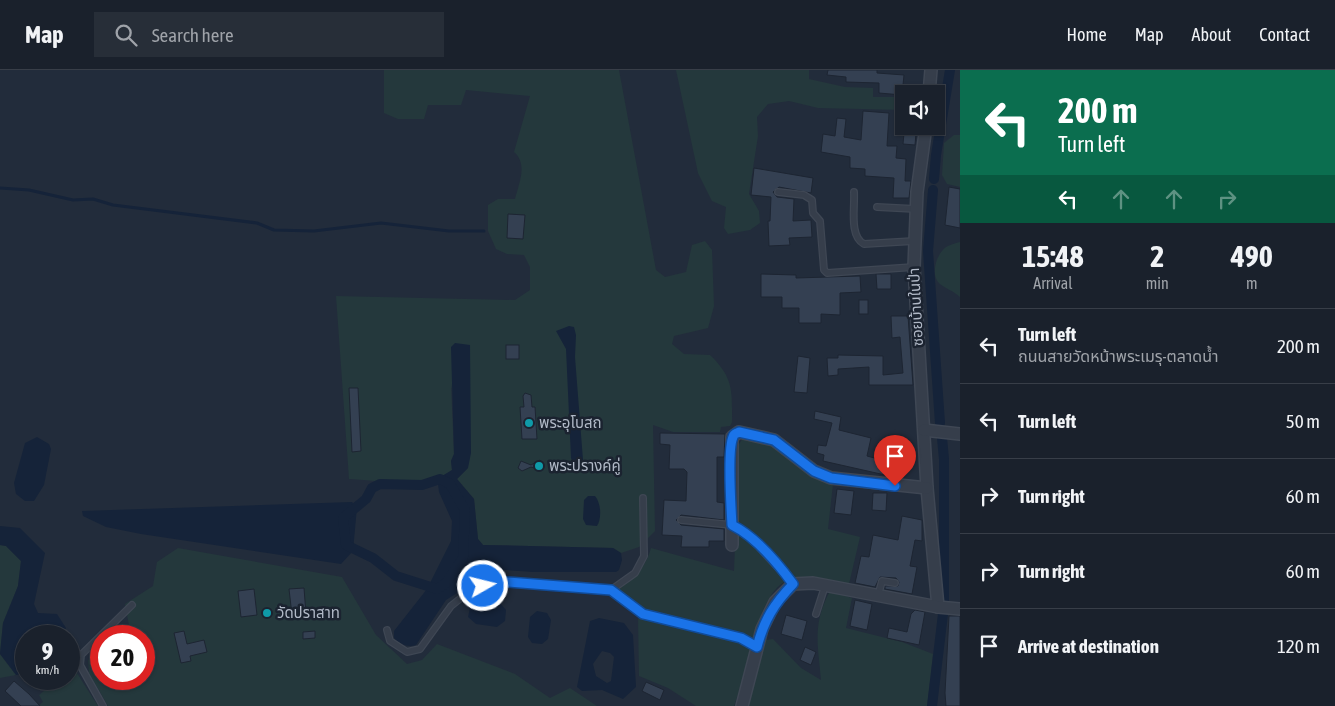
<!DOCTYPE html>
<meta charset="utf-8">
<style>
body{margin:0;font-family:"Asap Condensed","Noto Sans Thai",sans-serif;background:#272e38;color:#f1f3f6;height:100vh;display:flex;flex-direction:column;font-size:19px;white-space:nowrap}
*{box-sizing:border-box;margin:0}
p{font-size:16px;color:#9fa3a9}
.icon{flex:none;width:28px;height:28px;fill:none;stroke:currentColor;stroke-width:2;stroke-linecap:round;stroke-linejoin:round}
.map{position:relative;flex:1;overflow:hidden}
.drawer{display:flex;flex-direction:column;background:#1a212c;width:375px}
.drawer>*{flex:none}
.banner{background:#0b6e4f;color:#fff;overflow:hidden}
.fabs{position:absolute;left:895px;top:15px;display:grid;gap:10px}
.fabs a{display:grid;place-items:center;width:50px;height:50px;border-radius:0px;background:#1a212c;box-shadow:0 1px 4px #0004,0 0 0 1px #383e48;font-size:25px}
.speed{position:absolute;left:15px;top:555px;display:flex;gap:10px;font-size:25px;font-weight:700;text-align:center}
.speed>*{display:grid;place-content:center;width:65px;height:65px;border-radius:50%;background:#1a212c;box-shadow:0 1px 4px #0004,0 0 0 1px #383e48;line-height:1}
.speed small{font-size:12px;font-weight:400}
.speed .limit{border:8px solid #d22;background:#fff;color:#111}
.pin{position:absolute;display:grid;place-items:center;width:42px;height:42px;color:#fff;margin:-51px -21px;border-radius:50% 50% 50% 0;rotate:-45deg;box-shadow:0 0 5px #0007}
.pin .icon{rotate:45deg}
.me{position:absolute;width:55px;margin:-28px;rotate:82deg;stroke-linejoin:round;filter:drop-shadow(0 0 4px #0008)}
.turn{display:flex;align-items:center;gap:18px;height:105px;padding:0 15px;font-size:22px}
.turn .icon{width:65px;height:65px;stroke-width:2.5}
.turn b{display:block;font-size:35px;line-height:42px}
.lanes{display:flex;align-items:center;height:48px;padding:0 15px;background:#0003;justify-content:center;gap:25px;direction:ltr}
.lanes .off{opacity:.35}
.eta{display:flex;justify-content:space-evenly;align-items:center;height:85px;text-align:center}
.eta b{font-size:30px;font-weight:700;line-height:35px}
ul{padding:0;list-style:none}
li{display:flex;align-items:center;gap:15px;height:75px;padding:0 15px;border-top:1px solid #383e48}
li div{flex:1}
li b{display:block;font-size:19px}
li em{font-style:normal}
header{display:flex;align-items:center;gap:30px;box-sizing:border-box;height:70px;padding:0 25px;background:#1a212c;border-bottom:1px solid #383e48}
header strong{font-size:24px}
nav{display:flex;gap:28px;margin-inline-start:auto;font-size:18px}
.search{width:350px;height:45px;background:#272e38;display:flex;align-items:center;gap:12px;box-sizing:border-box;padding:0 18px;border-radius:0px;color:#9fa3a9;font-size:19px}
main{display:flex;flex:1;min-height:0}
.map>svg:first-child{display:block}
.green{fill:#24383c}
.water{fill:#152339;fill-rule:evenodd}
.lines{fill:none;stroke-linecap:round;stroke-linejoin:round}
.stream{stroke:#152339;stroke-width:3}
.canal{stroke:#152339;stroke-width:10}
.building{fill:#344052;stroke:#1d2532}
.service-casing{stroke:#3f4754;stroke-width:8}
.minor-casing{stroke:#3f4754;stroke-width:14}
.service{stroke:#363e4b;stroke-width:5.5}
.minor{stroke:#363e4b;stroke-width:11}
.route-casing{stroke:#114b97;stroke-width:12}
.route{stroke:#1a73e8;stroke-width:9}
.culture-dot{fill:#0f9aa8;stroke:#1b2330;stroke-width:2}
.labels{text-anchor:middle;stroke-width:5;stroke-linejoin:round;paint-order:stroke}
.street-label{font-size:15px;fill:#b1b9c7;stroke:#1b2330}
.poi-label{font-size:15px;fill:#b1b9c7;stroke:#1b2330;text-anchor:start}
</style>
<header>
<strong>Map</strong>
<div class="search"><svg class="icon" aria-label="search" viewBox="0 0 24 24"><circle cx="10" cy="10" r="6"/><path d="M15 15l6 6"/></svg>Search here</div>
<nav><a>Home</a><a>Map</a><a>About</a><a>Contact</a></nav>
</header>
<main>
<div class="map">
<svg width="960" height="636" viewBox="0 0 960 636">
<rect width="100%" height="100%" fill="#222c3b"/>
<g class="green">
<path d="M384 0H619L656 200 665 207 686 202 692 175 705 171 712 180 714 236 708 258 674 266 672 274 684 284 710 285C734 308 732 321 732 352L730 356 721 357 720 362H673L653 355 655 461 639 477 621 483 613 478 483 475 478 469 474 429 457 409 468 398 451 314 454 384 451 391 452 400C432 419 375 410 349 409L336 226 515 230 530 220V197L524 185 507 184 496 179 488 161V135L498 129H515C519 113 528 94 514 82L530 26 466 20 461 35H428L424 49H398L384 43Z"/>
<polygon points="676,0 809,0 809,9 845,17 873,18 873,27 904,27 904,40 818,38 789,31 768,34 757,47 758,66 749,124 759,141 760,153 750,160 728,164 724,158 726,137 712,131 698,103"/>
<polygon points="954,65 960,65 960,117 947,114 942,105 944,73"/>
<path d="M960 172V227C954 221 946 219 940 214 929 205 937 181 948 176 952 174 956 173 960 172Z"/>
<path d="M743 368 769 372 814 407 833 414 828 459 860 467 849 514C782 499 775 506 752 569L740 564 646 540 619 519C635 507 646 497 651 478L734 501 739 374Z"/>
<polygon points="0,475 6,476 21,491 18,516 3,553 0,584 16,605 0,608"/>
<polygon points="178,478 342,507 376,565 407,594 422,590 437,574 515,604 550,628 570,618 597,636 108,636 89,603 88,590 101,579 101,609 144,609 144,566 131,566 125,534 153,516 157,492"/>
<path d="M830 521 852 528 846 558 902 572 933 584 927 636H747L766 570 773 569 801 598 821 610C818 575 812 554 830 521Z"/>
<polygon points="638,547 740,572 749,579 751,587 734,636 696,636 668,618 639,606"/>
<polygon points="73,597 98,636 38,636 43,632 39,625 59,609 69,609 69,601"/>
</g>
<g class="water">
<polygon points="569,256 574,257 576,265 575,287 583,390 574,397 571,388 566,279 556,261"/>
<path d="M455 273 470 275 471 383 468 398 457 409 474 429 478 469 483 475 613 478 621 483 622 490 619 500 616 502H533L492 499 484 502 476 514 465 518 446 530 416 575C408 578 400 574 394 568V561L427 519 451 471 452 451 439 422 438 414 442 406 452 400 451 391 454 384 451 277Z"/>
<polygon points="37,367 49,374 51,379 44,415 34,431 25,431 16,424 14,413 25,373"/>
<path d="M588 426H595C601 433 602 448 597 456L586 455 583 449 584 430Z"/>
<polygon points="352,432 357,437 353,481 341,494 141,464 106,457 83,446 82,441"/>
<polygon points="0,456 20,458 45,483 34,534 38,543 57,544 66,558 62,566 26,566 26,603 16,605 0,584 3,553 18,516 21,491 6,476 0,475"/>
<polygon points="481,533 500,533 506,540 505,551 497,557 476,554 468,547 470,538"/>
<polygon points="537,541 547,543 551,550 548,569 542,574 532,573 528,567 530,547"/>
<path d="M599 548 624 553 633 565 636 617 623 629 602 620 582 621 577 617 590 551ZM602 581 610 583 614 587 611 611 607 613 596 606 593 594Z"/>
</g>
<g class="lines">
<polyline class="stream" points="0,118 29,120 73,130 93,129 113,135 257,153 274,160 314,161 381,153 449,161 484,161"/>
<g class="canal">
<polyline points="934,109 936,85 950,0"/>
<polyline points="933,120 928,181 940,353"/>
<polyline points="942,368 944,389 944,532"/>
<polygon points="440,409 450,414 465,440 463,488 446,513 437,519 396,506 373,488 346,475 343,448 366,429 372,418 380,414 422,415"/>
<polyline points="932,636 943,544"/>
</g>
</g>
<g class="building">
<polygon points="828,0 877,0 877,3 904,5 902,25 879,23 879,13 846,12 846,7 827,5"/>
<polygon points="863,41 889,43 887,76 897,76 896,88 906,89 905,111 911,111 909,128 893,128 894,108 865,106 865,99 850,98 850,87 821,82 823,64 835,66 837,48 846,49 844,67 861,70"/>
<polygon points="904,63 916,63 915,75 903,74"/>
<polygon points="754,98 813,108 811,123 779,117 773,122 777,127 794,129 793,151 811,150 812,167 789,168 790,175 769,176 768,151 770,151 771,127 751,125"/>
<polygon points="949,117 960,119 960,158 945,155"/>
<polygon points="508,144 525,145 523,169 507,168"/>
<polygon points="761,204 796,205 796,208 860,206 861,222 840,223 840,245 821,244 821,253 799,253 799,238 782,238 782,227 761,227"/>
<polygon points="876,204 891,204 891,219 877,219"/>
<rect x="859" y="230" width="9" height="14"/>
<polygon points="891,246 908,246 913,315 869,315 869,297 838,299 838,305 828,306 827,288 838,288 838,285 883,286 883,305 903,303 900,267 892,268"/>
<rect x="506" y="275" width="13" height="14"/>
<polygon points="798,286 810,288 807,323 794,322"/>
<polygon points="349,318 358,318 361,381 352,382"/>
<polygon points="525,323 531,325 532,337 535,337 537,369 522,369 520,337 524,337 523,326"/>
<polygon points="815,341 841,347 839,360 871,368 867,386 897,394 894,407 823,391 824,385 817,383 818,375 826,376 832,353 814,349"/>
<polygon points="660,363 725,364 724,387 717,387 717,432 724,433 724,450 681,445 676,450 681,455 724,459 724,471 709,471 709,477 681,477 682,466 662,465 664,430 686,431 687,402 684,399 669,399 670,375 660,374"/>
<polygon points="540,390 544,394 541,400 531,397 522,401 518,398 521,391 531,395"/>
<polygon points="837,419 854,421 851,445 834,443"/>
<polygon points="873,423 887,423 886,441 872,440"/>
<polygon points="902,446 922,450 922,471 915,470 910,496 917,497 912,524 885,519 885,516 898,516 899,512 896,508 880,507 875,517 855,513 861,486 869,487 873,465 898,470"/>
<polygon points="304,518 306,544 292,545 289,519"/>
<polygon points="254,519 257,545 241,547 238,521"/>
<polygon points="855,530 872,534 867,560 850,556"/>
<polygon points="915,540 925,542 919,575 887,568 889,558 907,562 911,544"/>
<polygon points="786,545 807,551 802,570 781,564"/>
<polygon points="949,546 960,546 960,636 946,636 945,623"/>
<polygon points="184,561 187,574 204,570 207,582 190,586 191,591 181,593 174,563"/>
<polygon points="315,561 315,568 303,569 303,562"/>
<polygon points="146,568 152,590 144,593 144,569"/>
<polygon points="805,577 816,582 811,595 800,590"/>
<polygon points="14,611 29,624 40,636 21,636 5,621"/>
<polygon points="646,612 664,620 660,630 642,621"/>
</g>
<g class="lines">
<defs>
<g id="service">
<polyline points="778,122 804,125 812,130 813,143 820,151 824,200 827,203 914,197"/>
<path d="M854 122C855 138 849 166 864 174L914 171"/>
<polyline points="877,137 916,139"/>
<polyline points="681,450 732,455 743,460 793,514"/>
<polyline points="611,520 635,503 644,486 643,428"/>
<polyline points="878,526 882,511 895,513"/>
<polyline points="816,544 825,516"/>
<polyline points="387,560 390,571 407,582 420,579 451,536 471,520 494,511 611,520 643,544 741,568 757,577"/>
<polyline points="103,636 80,595 81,585 132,535"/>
</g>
<g id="minor">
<polyline points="929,24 931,0"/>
<polyline points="926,56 917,122 914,197 927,418 938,537"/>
<polyline points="924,360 960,364"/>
<polyline points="732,475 732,367 739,362 774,370 814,401 831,408 927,418"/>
<polyline points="742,636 762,559 775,532 793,514 813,513 938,537 960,539"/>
</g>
</defs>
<use href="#service" class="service-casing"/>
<use href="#minor" class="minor-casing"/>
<use href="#service" class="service"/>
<use href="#minor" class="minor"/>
</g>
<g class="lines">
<defs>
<path id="route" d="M483 516 494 511 611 520 643 544 741 568 757 577C764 550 774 534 793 514 777 492 756 467 732 455 731 437 727 380 733 367 734 363 736 364 739 362L774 370 814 401 831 408 895 416"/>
</defs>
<use href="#route" class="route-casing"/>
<use href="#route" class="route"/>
</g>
<g class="culture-dot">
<circle cx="529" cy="353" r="5"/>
<circle cx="539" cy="396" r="5"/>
<circle cx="267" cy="543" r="5"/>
</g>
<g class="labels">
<g class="street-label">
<text transform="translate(916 237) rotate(-93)" y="5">ซอยบ้านในป่า</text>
</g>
<g class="poi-label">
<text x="539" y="358">พระอุโบสถ</text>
<text x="549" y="401">พระปรางค์คู่</text>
<text x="277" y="548">วัดปราสาท</text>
</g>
</g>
</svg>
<div class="fabs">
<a><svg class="icon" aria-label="sound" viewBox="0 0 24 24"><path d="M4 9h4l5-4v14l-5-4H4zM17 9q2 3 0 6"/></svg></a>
</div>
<div class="speed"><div>9<small>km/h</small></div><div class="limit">20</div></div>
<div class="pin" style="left:895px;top:416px;background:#d93025"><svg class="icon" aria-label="arrive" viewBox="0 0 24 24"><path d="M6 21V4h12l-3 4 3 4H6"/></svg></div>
<svg class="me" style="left:483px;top:516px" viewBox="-20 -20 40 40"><circle r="17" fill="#1a73e8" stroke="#fff" stroke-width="3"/><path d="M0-11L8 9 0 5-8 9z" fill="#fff"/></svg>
</div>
<section class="drawer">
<div class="banner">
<div class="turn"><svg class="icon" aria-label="left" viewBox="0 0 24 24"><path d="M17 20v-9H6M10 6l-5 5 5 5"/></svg><div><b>200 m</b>Turn left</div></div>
<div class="lanes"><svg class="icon" aria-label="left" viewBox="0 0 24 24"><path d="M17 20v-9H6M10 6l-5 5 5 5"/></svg><svg class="icon off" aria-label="ahead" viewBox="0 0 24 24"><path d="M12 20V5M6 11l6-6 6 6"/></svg><svg class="icon off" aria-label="ahead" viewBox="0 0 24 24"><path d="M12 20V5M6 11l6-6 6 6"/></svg><svg class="icon off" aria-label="right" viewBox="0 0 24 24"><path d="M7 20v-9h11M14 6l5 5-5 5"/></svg></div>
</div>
<div class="eta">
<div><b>15:48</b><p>Arrival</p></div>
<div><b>2</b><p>min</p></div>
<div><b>490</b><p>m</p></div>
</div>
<ul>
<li><svg class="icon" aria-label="left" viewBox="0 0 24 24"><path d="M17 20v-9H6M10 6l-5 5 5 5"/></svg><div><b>Turn left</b><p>ถนนสายวัดหน้าพระเมรุ-ตลาดน้ำ</p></div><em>200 m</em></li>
<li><svg class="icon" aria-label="left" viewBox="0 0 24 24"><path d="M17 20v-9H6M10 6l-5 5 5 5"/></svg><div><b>Turn left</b></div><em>50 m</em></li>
<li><svg class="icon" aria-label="right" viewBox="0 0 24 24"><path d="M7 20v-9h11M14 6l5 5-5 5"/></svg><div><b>Turn right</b></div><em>60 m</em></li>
<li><svg class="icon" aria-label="right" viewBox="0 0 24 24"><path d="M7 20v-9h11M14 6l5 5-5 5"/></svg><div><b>Turn right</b></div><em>60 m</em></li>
<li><svg class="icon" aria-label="arrive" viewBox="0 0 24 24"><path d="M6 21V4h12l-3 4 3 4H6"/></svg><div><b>Arrive at destination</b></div><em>120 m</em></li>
</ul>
</section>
</main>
